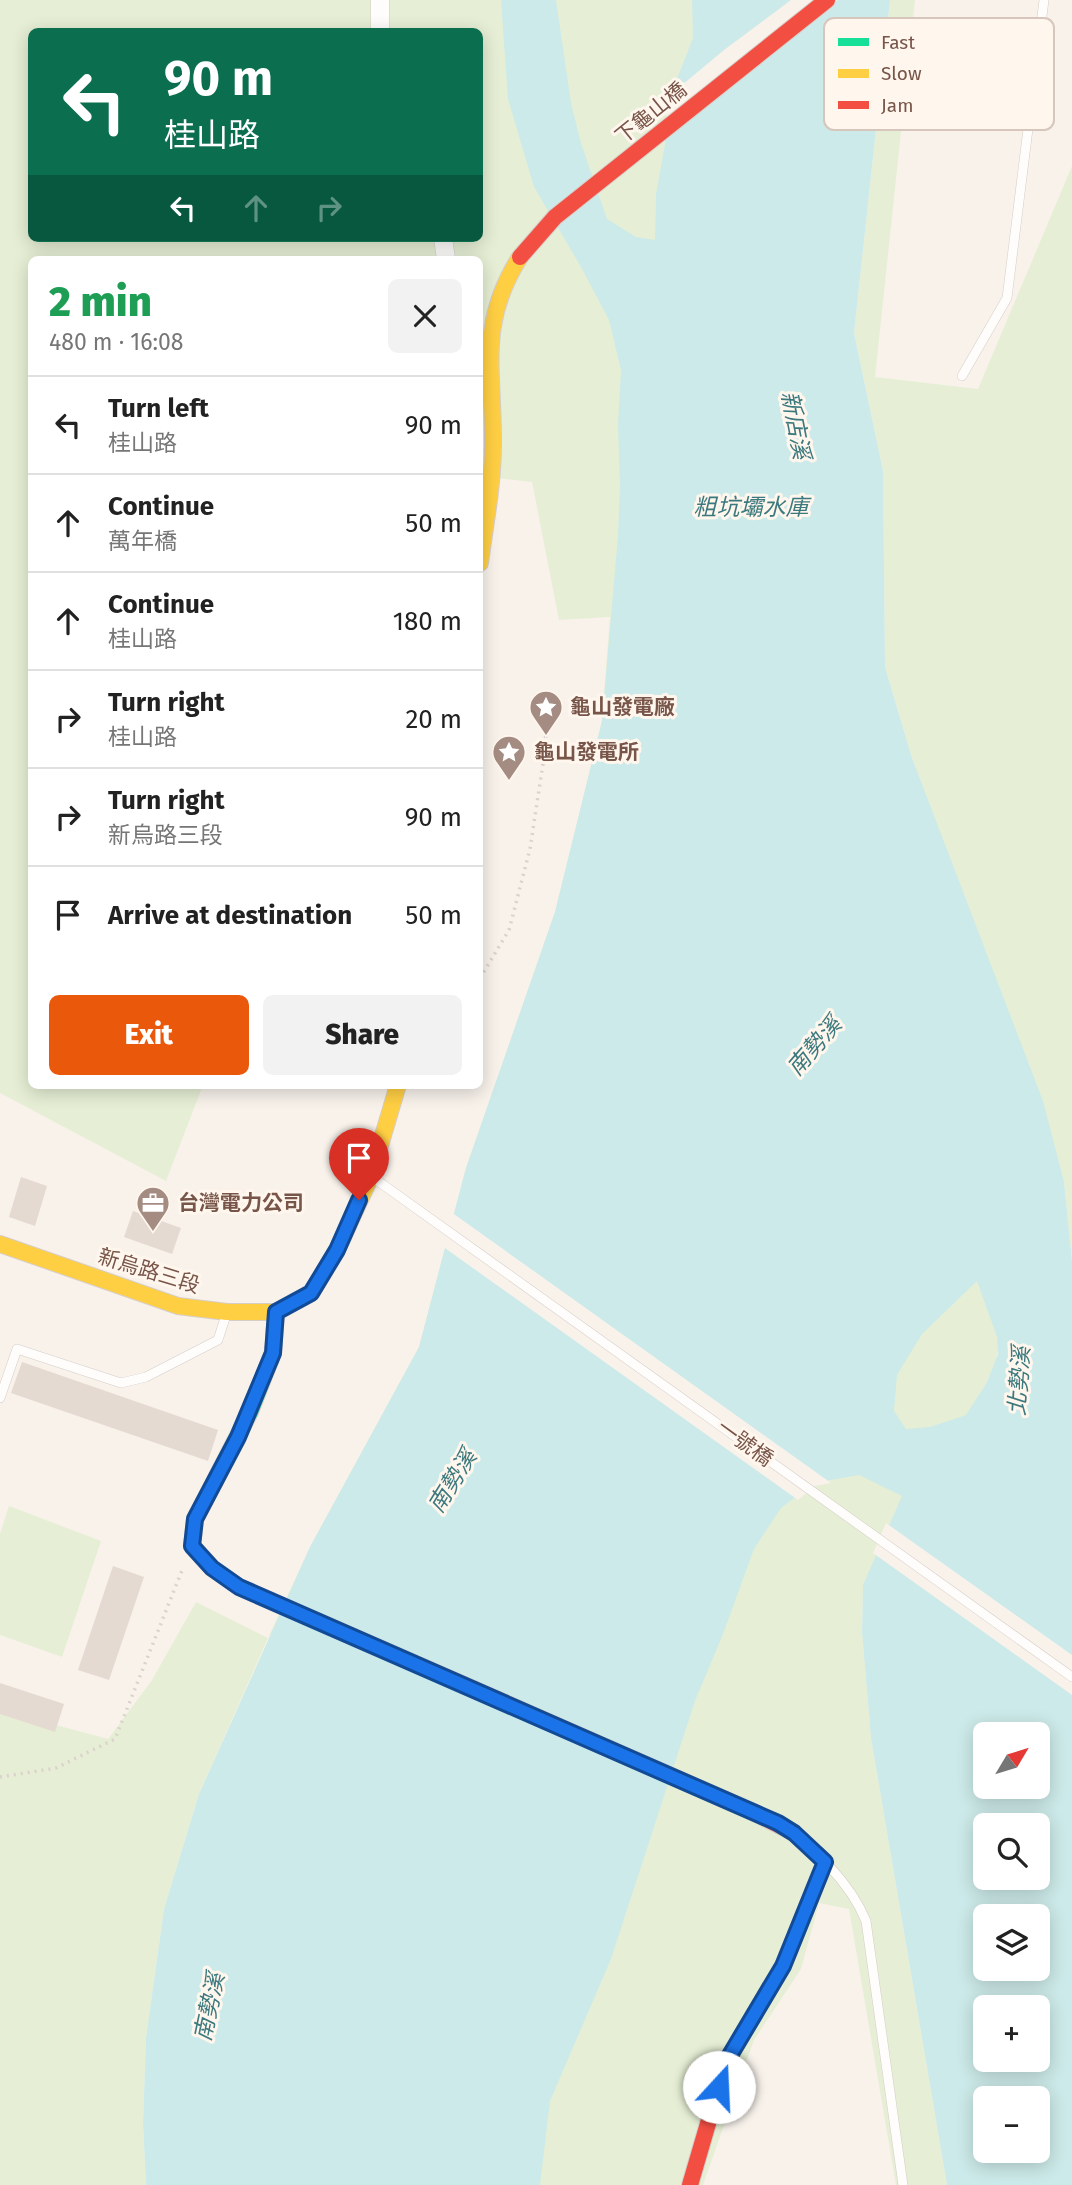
<!DOCTYPE html>
<meta charset="utf-8">
<style>
body{margin:0;font-family:"Fira Sans","Noto Sans TC",sans-serif;background:#f2f2f2;color:#222;height:100vh;display:flex;flex-direction:column;font-size:26px;white-space:nowrap}
*{box-sizing:border-box;margin:0}
p{font-size:23px;color:#767676}
.icon{flex:none;width:38px;height:38px;fill:none;stroke:currentColor;stroke-width:2;stroke-linecap:round;stroke-linejoin:round}
.map{position:relative;flex:1;overflow:hidden}
.drawer{position:absolute;left:28px;top:256px;width:455px;height:833px;display:flex;flex-direction:column;background:#fff;border-radius:10px;box-shadow:0 4px 18px #0003}
.drawer>*{flex:none}
.guide{position:absolute;left:28px;top:28px;width:455px;height:214px;border-radius:10px;box-shadow:0 4px 18px #0003;background:#0b6e4f;color:#fff;overflow:hidden}
.needle{width:46px;rotate:52deg}
.fabs{position:absolute;left:973px;top:1722px;display:grid;gap:14px}
.fabs a{display:grid;place-items:center;width:77px;height:77px;border-radius:10px;background:#fff;box-shadow:0 4px 18px #0003;font-size:35px}
.pin{position:absolute;display:grid;place-items:center;width:60px;height:60px;color:#fff;margin:-72px -30px;border-radius:50% 50% 50% 0;rotate:-45deg;box-shadow:0 0 7px #0007}
.pin .icon{rotate:45deg}
.me{position:absolute;width:77px;margin:-38px;rotate:20deg;stroke-linejoin:round;filter:drop-shadow(0 0 5px #0008)}
.turn{display:flex;align-items:center;gap:24px;height:147px;padding:0 21px;font-size:32px}
.turn .icon{width:91px;height:91px;stroke-width:2.5}
.turn b{display:block;font-size:49px;line-height:60px}
.lanes{display:flex;align-items:center;height:66px;padding:0 21px;background:#0003;justify-content:center;gap:35px;direction:ltr}
.lanes .off{opacity:.35}
.round{display:grid;place-items:center;flex:none;width:74px;height:74px;border-radius:10px;background:#f2f2f2}
.head{display:flex;align-items:center;justify-content:space-between;height:119px;padding:0 21px}
h1{font-size:42px;font-weight:800;line-height:52px;color:#1e9e55}
.button{display:flex;gap:14px;margin-top:auto;padding:14px 21px}
.button a{flex:1;height:80px;border-radius:10px;background:#ea580c;color:#fff;font-size:28px;font-weight:800;line-height:80px;text-align:center}
.button a+a{background:#f2f2f2;color:#222}
ul{padding:0;list-style:none}
li{display:flex;align-items:center;gap:21px;height:98px;padding:0 21px;border-top:2px solid #e0e0e0}
li div{flex:1}
li b{display:block;font-size:26px}
li em{font-style:normal}
.map>svg:first-child{display:block}
.green{fill:#e6efd5;fill-rule:evenodd}
.water{fill:#cceae9;fill-rule:evenodd}
.pier{fill:#f8f2eb}
.building{fill:#e5dad2}
.lines{fill:none;stroke-linecap:round;stroke-linejoin:round}
.lane-casing{stroke:#d6cdc8;stroke-width:10}
.street-casing{stroke:#d6cdc8;stroke-width:19}
.fast-casing{stroke:#d7cdc8;stroke-width:18}
.slow-casing{stroke:#d7cdc8;stroke-width:18}
.jam-casing{stroke:#d7cdc8;stroke-width:18}
.path{stroke:#dbd1cd;stroke-width:3.5;stroke-dasharray:2 5;stroke-linecap:butt}
.lane{stroke:#fefdfc;stroke-width:9}
.street{stroke:#fefdfc;stroke-width:18}
.fast{stroke:#16e098;stroke-width:16}
.slow{stroke:#ffcf43;stroke-width:16}
.jam{stroke:#f24e42;stroke-width:16}
.route-casing{stroke:#114b97;stroke-width:18}
.route{stroke:#1a73e8;stroke-width:12}
.labels{text-anchor:middle;stroke-width:6;stroke-linejoin:round;paint-order:stroke}
.street-label{font-size:21px;fill:#785549;stroke:#fff6ed}
.poi-label{font-size:21px;font-weight:bold;fill:#785549;stroke:#fff6ed;text-anchor:start}
.water-label{font-size:23px;font-style:italic;fill:#3c797e;stroke:#fff6ed}
.key{fill:#fff6ed;stroke:#d6c6bc;stroke-width:2}
.key-label{font-size:19px;fill:#785549}
</style>
<div class="map">
<svg width="1072" height="2185" viewBox="0 0 1072 2185">
<rect width="100%" height="100%" fill="#f8f2eb"/>
<g class="green">
<path d="M0 0H692L709 252 469 1357 268 1638 199 1794 164 1909 146 2038 143 2123 146 2185H0V1710L108 1739 152 1680 196 1602 268 1638 310 1547 419 1347 466 1168 555 912 602 721 610 617 559 620 532 482 480 476V259H32V1085H203L166 1181 0 1093ZM32 32H480V238H32Z"/>
<polygon points="890,0 915,0 875,377 978,389 1072,166 1072,1261 1064,1182 912,758 885,667 883,471 854,333"/>
<path d="M977 1280C986 1301 1003 1332 997 1356 995 1365 990 1374 987 1382L863 1585 862 1632 871 1738 947 2185H896L849 1909 819 1903 801 1969 754 2040 703 2185H266L280 1907Z"/>
<polygon points="9,1506 101,1541 62,1657 0,1635 0,1534"/>
</g>
<path class="water" d="M501 0H556L571 103 581 143 607 219 636 237 655 240 656 194 677 79 693 38 692 0H890L854 333 883 471 885 667 912 758 1043 1101 1064 1182 1072 1261V2185H947L871 1738 862 1632 863 1585 902 1496 859 1475 814 1483 781 1508 754 1549 723 1634 695 1701 611 1959 550 2101 540 2185H146L143 2123 146 2038 164 1909 199 1794 310 1547 419 1347 466 1168 555 912 602 721 618 536 620 486 618 425 621 370 609 320 581 267 534 187 508 99ZM977 1281 997 1337 998 1354 987 1382 966 1415 930 1427 906 1429 894 1411 897 1375 922 1334ZM985 1734H1038V1787H985ZM985 1825H1038V1878H985ZM985 1916H1038V1969H985ZM985 2007H1038V2060H985ZM985 2098H1038V2151H985Z"/>
<g class="pier">
<polygon points="791,0 838,0 662,142 670,95 724,50"/>
<polygon points="451,1212 831,1483 815,1486 798,1500 442,1246"/>
<polygon points="886,1523 1072,1655 1072,1695 873,1553"/>
</g>
<g class="building">
<polygon points="21,1177 47,1186 35,1226 9,1217"/>
<polygon points="133,1211 181,1228 172,1254 124,1237"/>
<polygon points="22,1362 218,1430 208,1461 11,1393"/>
<polygon points="113,1566 144,1577 109,1680 78,1670"/>
<polygon points="0,1683 64,1704 55,1732 0,1714"/>
</g>
<g class="lines">
<defs>
<g id="lane">
<polyline points="962,376 1007,298 1044,0"/>
<polyline points="375,1179 1072,1677"/>
<polyline points="0,1398 17,1349 121,1383 146,1377 218,1340 226,1315"/>
<path d="M829 1866C845 1883 857 1899 866 1921L903 2185"/>
</g>
<g id="street">
<polyline points="380,0 380,32"/>
<polyline points="443,238 446,259"/>
</g>
<polyline id="fast" points="276,1312 273,1353 250,1412 195,1519 192,1546 212,1568 239,1587 464,1685"/>
<g id="slow">
<path d="M480 563C485 524 493 485 493 445 494 371 477 325 520 257"/>
<polyline points="0,1244 178,1306 227,1312 276,1312 311,1293 337,1250 371,1176 398,1085"/>
<polyline points="464,1685 751,1811"/>
</g>
<g id="jam">
<polyline points="520,257 555,217 827,0"/>
<polyline points="690,2185 726,2062 783,1966 825,1862 794,1833 751,1811"/>
</g>
</defs>
<use href="#lane" class="lane-casing"/>
<use href="#street" class="street-casing"/>
<use href="#fast" class="fast-casing"/>
<use href="#slow" class="slow-casing"/>
<use href="#jam" class="jam-casing"/>
<g class="path">
<polyline points="480,978 509,930 530,849 544,757 549,693"/>
<polyline points="0,1777 56,1768 115,1739 183,1568"/>
</g>
<use href="#lane" class="lane"/>
<use href="#street" class="street"/>
<use href="#fast" class="fast"/>
<use href="#slow" class="slow"/>
<use href="#jam" class="jam"/>
</g>
<g class="lines">
<defs>
<polyline id="route" points="359,1200 337,1250 311,1293 276,1312 273,1353 238,1437 195,1519 192,1546 212,1568 239,1587 778,1823 794,1833 825,1862 783,1966 726,2062 719,2087"/>
</defs>
<use href="#route" class="route-casing"/>
<use href="#route" class="route"/>
</g>
<defs>
<symbol id="sight-pin" viewBox="-11 -11 22 30"><path d="M0 17L-7.5 6A9.5 9.5 0 1 1 7.5 6Z" fill="#a58c82" stroke="#fff6ed"/><path d="M0-6L1.8-2.2L6-1.7L2.9 1.2L3.7 5.4L0 3.3L-3.7 5.4L-2.9 1.2L-6-1.7L-1.8-2.2Z" fill="#fff"/></symbol>
<symbol id="office-pin" viewBox="-11 -11 22 30"><path d="M0 17L-7.5 6A9.5 9.5 0 1 1 7.5 6Z" fill="#a58c82" stroke="#fff6ed"/><path d="M-6-3h4V-5.5h4V-3h4V5H-6ZM-1-4.5V-3h2v-1.5ZM-6 0V1H6V0Z" fill="#fff"/></symbol>
</defs>
<g fill-rule="evenodd">
<use href="#sight-pin" x="527" y="688" width="38" height="52"/>
<use href="#sight-pin" x="490" y="733" width="38" height="52"/>
<use href="#office-pin" x="134" y="1184" width="38" height="52"/>
</g>
<g class="labels">
<g class="street-label">
<text transform="translate(651 113) rotate(-39)" y="7">下龜山橋</text>
<text transform="translate(149 1271) rotate(17)" y="7">新烏路三段</text>
<text transform="translate(745 1443) rotate(36)" y="7">一號橋</text>
</g>
<g class="poi-label">
<text x="570" y="714">龜山發電廠</text>
<text x="534" y="759">龜山發電所</text>
<text x="178" y="1210">台灣電力公司</text>
</g>
<g class="water-label">
<text transform="translate(796 425) rotate(79)" y="8">新店溪</text>
<text x="751" y="515">粗坑壩水庫</text>
<text transform="translate(814 1046) rotate(-49)" y="8">南勢溪</text>
<text transform="translate(1019 1381) rotate(-86)" y="8">北勢溪</text>
<text transform="translate(452 1481) rotate(-58)" y="8">南勢溪</text>
<text transform="translate(209 2007) rotate(-78)" y="8">南勢溪</text>
</g>
</g>
<rect x="824" y="18" width="230" height="112" rx="10" class="key"/>
<rect x="838" y="38" width="31" height="8" fill="#16e098"/>
<rect x="838" y="69" width="31" height="9" fill="#ffcf43"/>
<rect x="838" y="101" width="31" height="8" fill="#f24e42"/>
<g class="key-label">
<text x="881" y="49">Fast</text>
<text x="881" y="80">Slow</text>
<text x="881" y="112">Jam</text>
</g>
</svg>
<div class="fabs">
<a><svg class="needle" viewBox="-14 -14 28 28"><path d="M0-13l5 13h-10z" fill="#e53935"/><path d="M0 13l5-13h-10z" fill="#767676"/></svg></a>
<a><svg class="icon" aria-label="search" viewBox="0 0 24 24"><circle cx="10" cy="10" r="6"/><path d="M15 15l6 6"/></svg></a>
<a><svg class="icon" aria-label="layers" viewBox="0 0 24 24"><path d="M12 4l9 5-9 5-9-5zM3 14l9 5 9-5"/></svg></a>
<a>+</a>
<a>−</a>
</div>
<div class="pin" style="left:359px;top:1200px;background:#d93025"><svg class="icon" aria-label="arrive" viewBox="0 0 24 24"><path d="M6 21V4h12l-3 4 3 4H6"/></svg></div>
<svg class="me" style="left:719px;top:2087px" viewBox="-20 -20 40 40"><circle r="19" fill="#fff"/><path d="M0-13L10 11 0 6-10 11z" fill="#1a73e8"/></svg>
<div class="guide">
<div class="turn"><svg class="icon" aria-label="left" viewBox="0 0 24 24"><path d="M17 20v-9H6M10 6l-5 5 5 5"/></svg><div><b>90 m</b>桂山路</div></div>
<div class="lanes"><svg class="icon" aria-label="left" viewBox="0 0 24 24"><path d="M17 20v-9H6M10 6l-5 5 5 5"/></svg><svg class="icon off" aria-label="ahead" viewBox="0 0 24 24"><path d="M12 20V5M6 11l6-6 6 6"/></svg><svg class="icon off" aria-label="right" viewBox="0 0 24 24"><path d="M7 20v-9h11M14 6l5 5-5 5"/></svg></div>
</div>
<section class="drawer">
<div class="head"><div><h1>2 min</h1><p>480 m · 16:08</p></div><a class="round"><svg class="icon" aria-label="close" viewBox="0 0 24 24"><path d="M6 6l12 12M18 6L6 18"/></svg></a></div>
<ul>
<li><svg class="icon" aria-label="left" viewBox="0 0 24 24"><path d="M17 20v-9H6M10 6l-5 5 5 5"/></svg><div><b>Turn left</b><p>桂山路</p></div><em>90 m</em></li>
<li><svg class="icon" aria-label="ahead" viewBox="0 0 24 24"><path d="M12 20V5M6 11l6-6 6 6"/></svg><div><b>Continue</b><p>萬年橋</p></div><em>50 m</em></li>
<li><svg class="icon" aria-label="ahead" viewBox="0 0 24 24"><path d="M12 20V5M6 11l6-6 6 6"/></svg><div><b>Continue</b><p>桂山路</p></div><em>180 m</em></li>
<li><svg class="icon" aria-label="right" viewBox="0 0 24 24"><path d="M7 20v-9h11M14 6l5 5-5 5"/></svg><div><b>Turn right</b><p>桂山路</p></div><em>20 m</em></li>
<li><svg class="icon" aria-label="right" viewBox="0 0 24 24"><path d="M7 20v-9h11M14 6l5 5-5 5"/></svg><div><b>Turn right</b><p>新烏路三段</p></div><em>90 m</em></li>
<li><svg class="icon" aria-label="arrive" viewBox="0 0 24 24"><path d="M6 21V4h12l-3 4 3 4H6"/></svg><div><b>Arrive at destination</b></div><em>50 m</em></li>
</ul>
<div class="button"><a>Exit</a><a>Share</a></div>
</section>
</div>
